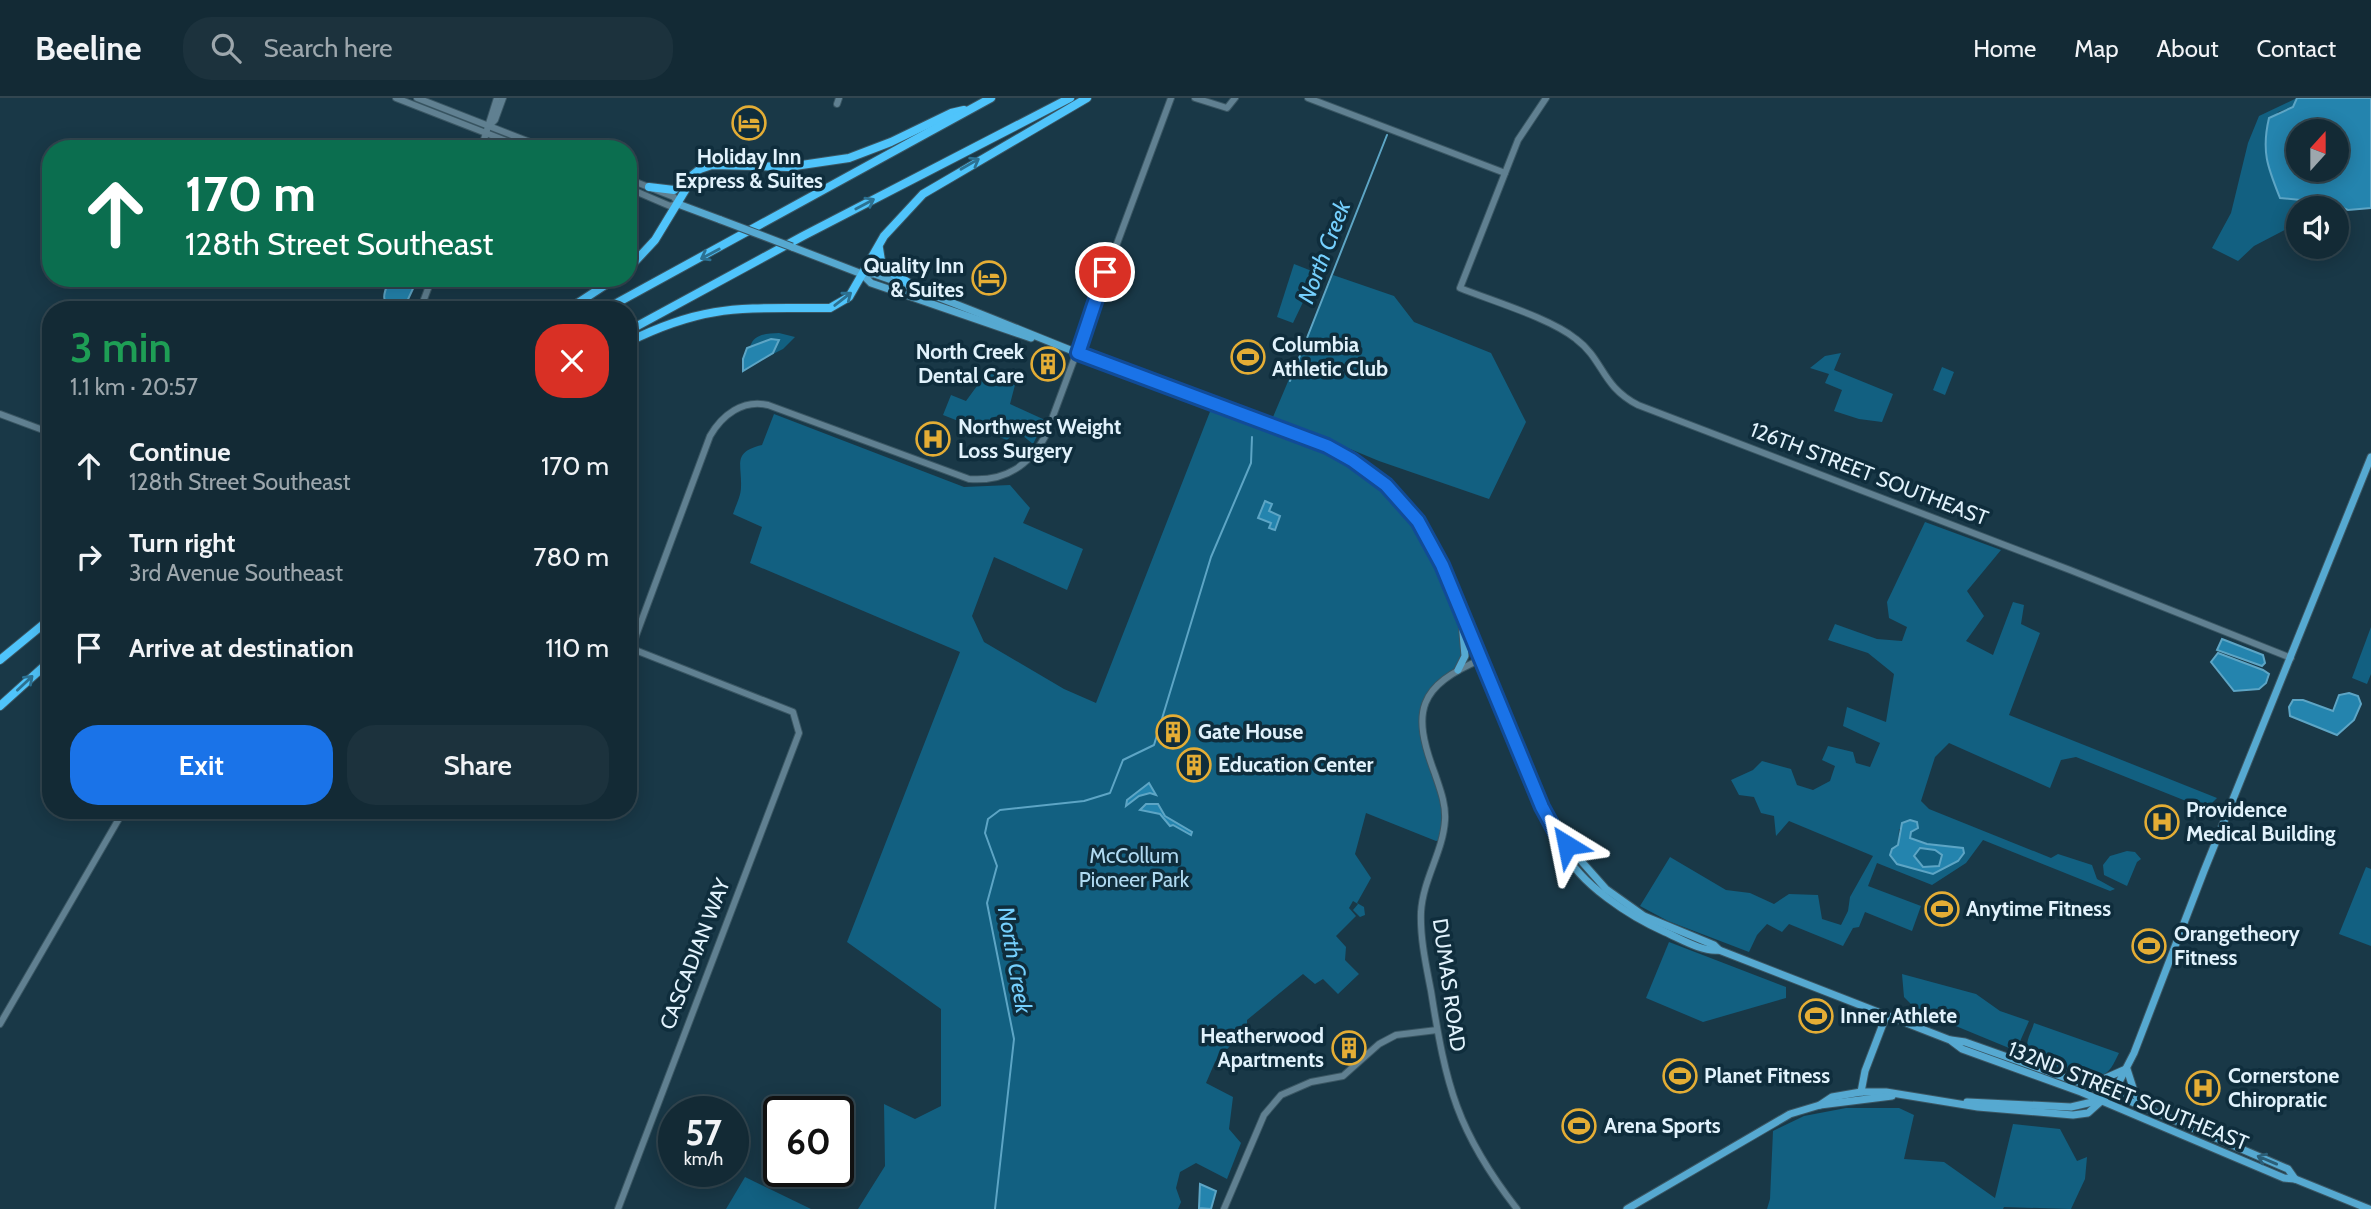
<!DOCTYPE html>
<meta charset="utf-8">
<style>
body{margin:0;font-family:Cabin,sans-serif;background:#1c323d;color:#f1f3f6;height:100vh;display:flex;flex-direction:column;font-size:26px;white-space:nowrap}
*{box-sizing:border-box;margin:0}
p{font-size:23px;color:#9da7ad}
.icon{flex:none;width:38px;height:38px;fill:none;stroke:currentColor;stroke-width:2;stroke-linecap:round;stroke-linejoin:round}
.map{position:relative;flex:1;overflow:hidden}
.drawer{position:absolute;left:42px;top:203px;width:595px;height:518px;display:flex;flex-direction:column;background:#132a35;border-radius:28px;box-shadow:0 4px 18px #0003,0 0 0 2px #324650}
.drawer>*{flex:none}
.guide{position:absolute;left:42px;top:42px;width:595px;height:147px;border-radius:28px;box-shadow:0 4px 18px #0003,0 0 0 2px #324650;background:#0b6e4f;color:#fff;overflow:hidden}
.needle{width:46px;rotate:21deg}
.fabs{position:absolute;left:2286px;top:21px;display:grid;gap:14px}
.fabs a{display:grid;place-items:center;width:63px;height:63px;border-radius:50%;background:#132a35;box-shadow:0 4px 18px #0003,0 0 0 2px #324650;font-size:35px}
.speed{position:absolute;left:658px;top:998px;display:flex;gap:14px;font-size:35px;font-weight:700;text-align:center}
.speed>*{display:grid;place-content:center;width:91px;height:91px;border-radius:50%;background:#132a35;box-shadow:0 4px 18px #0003,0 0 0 2px #324650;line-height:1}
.speed small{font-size:18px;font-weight:400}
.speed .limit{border:4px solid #111;border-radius:10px;background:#fff;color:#111}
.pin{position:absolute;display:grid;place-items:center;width:60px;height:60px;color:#fff;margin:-30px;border:4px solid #fff;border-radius:50%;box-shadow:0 2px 7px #0007}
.me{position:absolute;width:77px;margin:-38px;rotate:325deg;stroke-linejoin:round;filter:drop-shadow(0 0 5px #0008)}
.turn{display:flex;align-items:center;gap:24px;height:147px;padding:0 28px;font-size:32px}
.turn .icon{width:91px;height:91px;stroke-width:2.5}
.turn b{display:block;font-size:49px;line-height:60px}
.round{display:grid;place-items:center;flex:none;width:74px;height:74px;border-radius:28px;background:#1c323d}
.overview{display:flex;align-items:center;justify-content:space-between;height:119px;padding:0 28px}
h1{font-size:42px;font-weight:600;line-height:52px;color:#1e9e55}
.primary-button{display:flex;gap:14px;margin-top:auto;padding:14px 28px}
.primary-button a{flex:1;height:80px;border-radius:28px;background:#1a73e8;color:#fff;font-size:28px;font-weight:600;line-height:80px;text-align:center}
.primary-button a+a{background:#1c323d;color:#f1f3f6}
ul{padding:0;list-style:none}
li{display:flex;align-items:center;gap:21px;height:91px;padding:0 28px}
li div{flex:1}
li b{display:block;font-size:26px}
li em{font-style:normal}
header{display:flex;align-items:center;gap:42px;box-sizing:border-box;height:98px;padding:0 35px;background:#132a35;border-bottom:2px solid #324650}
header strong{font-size:33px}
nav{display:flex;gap:38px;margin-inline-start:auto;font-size:24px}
.search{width:490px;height:63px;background:#1c323d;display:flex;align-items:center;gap:18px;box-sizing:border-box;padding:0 24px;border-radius:28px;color:#9da7ad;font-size:26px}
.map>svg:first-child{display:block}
.green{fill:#126081;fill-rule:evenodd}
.water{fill:#2484ae;stroke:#5da5c5;stroke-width:2;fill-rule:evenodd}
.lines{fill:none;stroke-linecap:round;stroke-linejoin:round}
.stream{stroke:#5da5c5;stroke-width:2}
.secondary-casing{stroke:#3a5663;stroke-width:8}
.primary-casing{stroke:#3a5663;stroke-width:9}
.highway-casing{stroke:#3a5663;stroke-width:10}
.secondary{stroke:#608091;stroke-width:6}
.primary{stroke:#56a9d1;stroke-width:7}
.highway{stroke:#4fc4fb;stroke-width:8}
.primary-bridge-casing{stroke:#3a5663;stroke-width:9;stroke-linecap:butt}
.primary-bridge{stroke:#56a9d1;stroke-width:7}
.oneway{stroke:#2c7192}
.oneway2{stroke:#2b5f78}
.route-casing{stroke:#114b97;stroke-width:18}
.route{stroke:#1a73e8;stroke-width:12}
.labels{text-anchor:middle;stroke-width:7;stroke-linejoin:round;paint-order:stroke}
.poi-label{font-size:21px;font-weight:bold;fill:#e1f2fc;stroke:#0f2d3c;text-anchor:start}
.street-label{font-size:21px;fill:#e1f2fc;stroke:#0f2d3c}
.park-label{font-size:21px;fill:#b0daf1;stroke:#0f2d3c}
.water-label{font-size:23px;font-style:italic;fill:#75d0fe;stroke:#0f2d3c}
</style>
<header>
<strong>Beeline</strong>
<div class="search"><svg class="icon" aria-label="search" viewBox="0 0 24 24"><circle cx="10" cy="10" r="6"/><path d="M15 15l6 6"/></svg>Search here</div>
<nav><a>Home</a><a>Map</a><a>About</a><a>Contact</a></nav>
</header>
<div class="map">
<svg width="2371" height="1111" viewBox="0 0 2371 1111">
<rect width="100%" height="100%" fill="#193847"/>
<g class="green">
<path d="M2297 0 2294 9 2278 14C2262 59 2263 57 2280 100L2321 104 2316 110H2298V125L2254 148 2238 163 2212 150 2231 115 2248 45 2259 18Z"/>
<polygon points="1294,166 1317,175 1293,225 1277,219"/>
<polygon points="1333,177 1394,198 1414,224 1491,255 1526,324 1489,401 1379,363 1273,319"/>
<path d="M779 235 795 239 783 251 761 262 773 255 779 242 750 249C754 235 767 236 779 235Z"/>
<polygon points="1841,255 1834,272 1893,296 1882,324 1859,321 1834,313 1842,292 1825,285 1829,276 1810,270 1825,258"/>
<polygon points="1942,269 1954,274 1945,297 1933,292"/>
<polygon points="994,275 1016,283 1010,306 1045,322 1033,346 1017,333 1007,342 943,317 951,297 966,303 985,277"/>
<path d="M1213 306 1335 352 1401 403 1431 446 1468 530 1464 557 1455 573 1437 586 1420 622 1444 705 1441 742 1436 743 1366 715 1355 756 1371 780 1357 805 1364 809 1365 817 1360 819 1353 812 1358 806 1353 803 1349 810 1356 818 1336 838 1346 849 1345 862 1359 876 1338 896 1323 881 1315 886 1303 876 1247 922V930L1215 964 1206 985 1233 999 1229 1031 1241 1045 1227 1081 1196 1065 1180 1074 1176 1090 1181 1104 1178 1111H858L885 1068 884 1006 915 1021 941 1008V911L847 844 960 554 750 465 762 429 733 416C736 407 741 398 741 389 742 366 732 354 762 347L774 316 964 389 1010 387 1030 410 1023 425 1083 451 1067 492 994 459 972 518 984 544 1064 591 1096 605Z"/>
<path d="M1925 424 2001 452 1967 493 1984 518 1966 543 1993 557 2013 504 2024 507 2021 526 2040 535 2009 617 2217 700 2206 711 2076 659 2061 662 2050 690 1949 645 1935 659 1921 703 1929 711 2051 760 2058 756 2092 767 2097 781 2115 791 2110 793 1983 742 1966 765 1932 787 1877 765 1868 788 1921 808 1912 833 1865 814 1859 829 1853 830 1843 848 1789 826 1782 834 1767 826 1757 837 1749 854 1668 823 1640 808 1670 759 1726 792 1750 795 1774 806 1789 796 1818 797 1822 821 1841 827 1848 813 1850 799 1873 758 1789 723 1776 738 1774 718 1761 715 1754 699 1739 697 1731 682 1753 672 1762 663 1791 671 1797 687 1813 692 1830 683 1835 668 1822 662 1828 648 1853 654 1856 665 1870 669 1880 645 1843 628 1847 609 1886 624 1894 576 1868 555 1828 542 1835 526 1877 541 1902 543 1907 529 1889 520 1887 504ZM1899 731 1911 734 1910 740 1927 746 1963 750 1964 755 1933 776C1914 773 1904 765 1892 751L1898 748Z"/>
<polygon points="2371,529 2371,576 2367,586 2352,580"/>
<polygon points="1920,750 1935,752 1942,757 1942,763 1939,768 1923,770 1914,758"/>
<polygon points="2127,753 2135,754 2141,761 2137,764 2127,788 2104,777 2103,767 2110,758"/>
<polygon points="2366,769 2371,771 2371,848 2339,836"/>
<polygon points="1669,844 1786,889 1786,900 1703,924 1646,900"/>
<polygon points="1902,876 1976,896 2000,913 2029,923 2018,948 2009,950 1917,912 1904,899"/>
<path d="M2034 925 2119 955C2114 965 2110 976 2098 979 2086 982 2032 962 2028 951 2025 943 2032 933 2034 925Z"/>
<polygon points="1846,1010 1899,1010 1914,1017 1904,1061 1944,1064 1995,1100 2013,1026 2060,1031 2077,1063 2087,1059 2085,1081 2071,1111 2004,1109 2003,1111 1767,1111 1770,1101 1773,1033 1804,1018"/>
<polygon points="745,1079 811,1111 726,1111"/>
</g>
<g class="water">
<path d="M2297 0H2371V110L2348 112 2330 105 2280 100C2268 70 2261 54 2269 20L2293 9ZM2298 33H2336V72H2298Z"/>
<path d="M390 180H418L403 212H392C379 202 385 193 390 180Z"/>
<polygon points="771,241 779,242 773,255 743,273 743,261 747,250"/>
<polygon points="1265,403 1272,406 1269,413 1280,418 1275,432 1269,430 1271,425 1258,420"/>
<polygon points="2222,541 2263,557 2265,565 2262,568 2217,552"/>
<polygon points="2218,555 2263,572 2269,576 2266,585 2259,591 2234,593 2211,564"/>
<polygon points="2349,595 2358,598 2361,606 2354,622 2337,637 2290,618 2289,609 2293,602 2303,602 2333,613 2339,597"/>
<polygon points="1149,685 1156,697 1150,695 1139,698 1126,708 1127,702"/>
<polygon points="1146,706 1158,706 1165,718 1192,734 1191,737 1173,727 1170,728 1160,716 1140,712"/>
<path d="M1910 722 1917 724 1918 730 1911 734 1910 740 1927 746 1963 750 1964 755 1958 763 1933 776 1897 766 1890 757 1892 751 1898 747 1902 725ZM1920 750 1935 752 1942 757 1939 768 1923 769 1914 758Z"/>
<polygon points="1200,1086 1216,1093 1211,1111 1199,1110"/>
</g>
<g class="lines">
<g class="stream">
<polyline points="1290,283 1387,37"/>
<polyline points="995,1111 1014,941 987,805 997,768 985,735 988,721 1000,712 1084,703 1110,695 1123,662 1154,647 1211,459 1251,365 1252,339"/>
</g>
<defs>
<g id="secondary">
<polyline points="396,0 527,51"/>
<polyline points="417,0 548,51"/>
<polyline points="1195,0 1227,10 1235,0"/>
<polyline points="1308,0 1505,75"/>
<path d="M1546 0 1518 42 1460 190C1492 203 1550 220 1576 241 1604 262 1601 288 1638 307L2070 472 2291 560"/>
<polyline points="837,6 839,0"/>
<polyline points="489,28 495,22 503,0"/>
<polyline points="481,51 497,0"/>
<polyline points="628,81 674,99 678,106"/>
<polyline points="628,90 670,108 678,106"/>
<polyline points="420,212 432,180"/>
<polyline points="0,316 51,335"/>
<path d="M631 551 710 338C722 317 743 301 768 307L969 381C1005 384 1029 368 1046 337L1171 0"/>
<path d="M1482 561C1418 588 1411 613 1435 676 1440 691 1446 706 1445 722 1443 754 1423 781 1421 814 1420 840 1426 867 1431 893 1446 988 1457 1034 1517 1111"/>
<polyline points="0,926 124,712"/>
<polyline points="618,1111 799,635 793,614 630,550"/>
<polyline points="1224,1111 1264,1017 1281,997 1311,984 1343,978 1379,946 1396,937 1437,932"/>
</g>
<g id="primary">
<polyline points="678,106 721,122"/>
<polyline points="792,149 862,176 871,185 1031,240"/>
<path d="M862 176H874C952 202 1025 235 1101 264 1148 282 1196 299 1243 317 1309 341 1375 362 1418 423 1440 455 1452 492 1467 528 1498 603 1529 678 1563 751 1579 786 1631 819 1665 834 1681 841 1702 854 1719 852"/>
<polyline points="1458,572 1465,558 1462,524"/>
<polyline points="1561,744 1567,747 1606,791 1644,818 1714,847 1719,852 1950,942 1962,951 2081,994 2284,1080 2295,1081 2369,1111"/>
<polyline points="1951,942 1965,944 2125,1001 2288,1071 2295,1081"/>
<polyline points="2127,971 2135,996 2145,1010"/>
<polyline points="2085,983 2101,982 2126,971"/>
<polyline points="1861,994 1865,973 1886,918"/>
<polyline points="1967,1004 2071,1009 2101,1002"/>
<polyline points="1820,1007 1832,999 1861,994 1886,994 1978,1009 2073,1017 2088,1015 2116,990 2134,955 2204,773 2371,359"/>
<polyline points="1627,1111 1790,1016 1820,1007 1892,998"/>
</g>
<g id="highway">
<polyline points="649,89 674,92 700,71 712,67 788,69 849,60 891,44 951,15 964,12"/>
<polyline points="879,150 882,169 919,191"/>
<polyline points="628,171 655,142 692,81"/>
<polyline points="567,212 616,180"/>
<polyline points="604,212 991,0"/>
<polyline points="628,233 803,138 1070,0"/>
<path d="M628 244C709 204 745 211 830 210L849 199 884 138 923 96 1087 0"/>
<polyline points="0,562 51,520"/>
<polyline points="0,608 51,562"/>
</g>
</defs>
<use href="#secondary" class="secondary-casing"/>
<use href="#primary" class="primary-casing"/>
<use href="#highway" class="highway-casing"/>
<use href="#secondary" class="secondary"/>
<use href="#primary" class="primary"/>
<use href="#highway" class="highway"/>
<defs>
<polyline id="primary-bridge" points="721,122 792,149"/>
</defs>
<use href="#primary-bridge" class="primary-bridge-casing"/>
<use href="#primary-bridge" class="primary-bridge"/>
</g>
<defs><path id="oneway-shaft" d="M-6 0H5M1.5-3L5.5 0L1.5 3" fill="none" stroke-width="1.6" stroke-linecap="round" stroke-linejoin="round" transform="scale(1.75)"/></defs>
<g class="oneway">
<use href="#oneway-shaft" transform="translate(970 66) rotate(-30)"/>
<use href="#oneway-shaft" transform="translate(865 106) rotate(-28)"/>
<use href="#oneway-shaft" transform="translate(710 156) rotate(152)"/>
<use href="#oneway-shaft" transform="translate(843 201) rotate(-38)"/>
<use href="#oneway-shaft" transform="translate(25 585) rotate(-43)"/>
</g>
<use class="oneway2" href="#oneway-shaft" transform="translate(2267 1062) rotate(-157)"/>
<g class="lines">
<defs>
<polyline id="route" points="1105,174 1078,255 1327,348 1352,362 1386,387 1418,423 1442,467 1542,709 1561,744 1567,747"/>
</defs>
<use href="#route" class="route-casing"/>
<use href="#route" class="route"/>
</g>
<defs>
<symbol id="hotel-ring" viewBox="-11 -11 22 22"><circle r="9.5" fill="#0f2d3c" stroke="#e4ad35" stroke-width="1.5"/><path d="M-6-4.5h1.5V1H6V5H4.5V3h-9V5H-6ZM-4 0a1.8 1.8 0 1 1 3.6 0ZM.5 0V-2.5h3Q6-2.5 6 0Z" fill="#e4ad35"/></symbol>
<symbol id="stadium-ring" viewBox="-11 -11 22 22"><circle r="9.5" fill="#0f2d3c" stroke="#e4ad35" stroke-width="1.5"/><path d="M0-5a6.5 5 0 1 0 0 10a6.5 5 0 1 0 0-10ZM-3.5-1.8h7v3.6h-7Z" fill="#e4ad35"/></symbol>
<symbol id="building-ring" viewBox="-11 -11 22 22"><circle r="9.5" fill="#0f2d3c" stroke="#e4ad35" stroke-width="1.5"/><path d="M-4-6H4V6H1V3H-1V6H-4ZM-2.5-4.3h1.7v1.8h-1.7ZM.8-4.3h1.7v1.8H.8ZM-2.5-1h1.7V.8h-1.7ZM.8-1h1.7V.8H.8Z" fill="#e4ad35"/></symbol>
<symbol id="hospital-ring" viewBox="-11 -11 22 22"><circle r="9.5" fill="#0f2d3c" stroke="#e4ad35" stroke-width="1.5"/><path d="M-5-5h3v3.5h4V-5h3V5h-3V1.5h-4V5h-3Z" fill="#e4ad35"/></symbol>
</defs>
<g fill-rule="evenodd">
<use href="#hotel-ring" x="730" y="6" width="38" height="38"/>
<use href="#hotel-ring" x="970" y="161" width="38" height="38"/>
<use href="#stadium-ring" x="1229" y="240" width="38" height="38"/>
<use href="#building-ring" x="1029" y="247" width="38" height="38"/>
<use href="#hospital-ring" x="914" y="322" width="38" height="38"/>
<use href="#building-ring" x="1154" y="615" width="38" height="38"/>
<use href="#building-ring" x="1175" y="648" width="38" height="38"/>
<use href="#hospital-ring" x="2143" y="705" width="38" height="38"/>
<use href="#stadium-ring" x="1923" y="792" width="38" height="38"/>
<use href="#stadium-ring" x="2130" y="829" width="38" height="38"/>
<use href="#stadium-ring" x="1797" y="899" width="38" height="38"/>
<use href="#building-ring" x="1330" y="931" width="38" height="38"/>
<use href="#stadium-ring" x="1661" y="959" width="38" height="38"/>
<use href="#hospital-ring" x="2184" y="971" width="38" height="38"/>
<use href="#stadium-ring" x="1560" y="1009" width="38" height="38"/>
</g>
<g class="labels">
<g class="poi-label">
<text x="749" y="66" text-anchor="middle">Holiday Inn<tspan x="749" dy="24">Express &amp; Suites</tspan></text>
<text x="964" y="175" text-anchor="end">Quality Inn<tspan x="964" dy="24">&amp; Suites</tspan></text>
<text x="1272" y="254">Columbia<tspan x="1272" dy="24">Athletic Club</tspan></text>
<text x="1024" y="261" text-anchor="end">North Creek<tspan x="1024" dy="24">Dental Care</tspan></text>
<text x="958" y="336">Northwest Weight<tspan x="958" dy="24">Loss Surgery</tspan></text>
<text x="1198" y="641">Gate House</text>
<text x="1218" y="674">Education Center</text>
<text x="2186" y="719">Providence<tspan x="2186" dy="24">Medical Building</tspan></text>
<text x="1966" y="818">Anytime Fitness</text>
<text x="2174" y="843">Orangetheory<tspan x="2174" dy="24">Fitness</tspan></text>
<text x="1840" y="925">Inner Athlete</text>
<text x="1324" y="945" text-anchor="end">Heatherwood<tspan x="1324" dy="24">Apartments</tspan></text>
<text x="1704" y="985">Planet Fitness</text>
<text x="2228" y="985">Cornerstone<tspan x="2228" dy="24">Chiropratic</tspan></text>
<text x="1604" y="1035">Arena Sports</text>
</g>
<g class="street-label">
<text transform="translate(1869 376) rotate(21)" y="7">126TH STREET SOUTHEAST</text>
<text transform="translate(695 856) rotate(-69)" y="7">CASCADIAN WAY</text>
<text transform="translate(1449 887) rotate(82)" y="7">DUMAS ROAD</text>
<text transform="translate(2128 998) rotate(22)" y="7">132ND STREET SOUTHEAST</text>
</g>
<g class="park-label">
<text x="1134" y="765">McCollum<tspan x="1134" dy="24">Pioneer Park</tspan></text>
</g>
<g class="water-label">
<text transform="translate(1324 154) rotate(-69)" y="8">North Creek</text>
<text transform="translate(1015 862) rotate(80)" y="8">North Creek</text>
</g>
</g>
</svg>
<div class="fabs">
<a><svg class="needle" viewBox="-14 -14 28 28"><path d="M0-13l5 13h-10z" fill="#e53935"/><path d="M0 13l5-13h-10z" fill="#9da7ad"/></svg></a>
<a><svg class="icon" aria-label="sound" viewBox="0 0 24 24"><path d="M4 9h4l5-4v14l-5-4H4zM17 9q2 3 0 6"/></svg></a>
</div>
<div class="speed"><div>57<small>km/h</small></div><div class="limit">60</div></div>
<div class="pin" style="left:1105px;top:174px;background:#d93025"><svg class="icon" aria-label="arrive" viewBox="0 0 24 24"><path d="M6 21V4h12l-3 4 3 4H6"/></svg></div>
<svg class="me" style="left:1567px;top:747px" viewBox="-20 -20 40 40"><path d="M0-17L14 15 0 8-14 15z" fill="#1a73e8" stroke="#fff" stroke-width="4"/></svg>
<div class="guide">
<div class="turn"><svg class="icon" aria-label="ahead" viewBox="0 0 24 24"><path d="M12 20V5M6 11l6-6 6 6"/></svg><div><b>170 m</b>128th Street Southeast</div></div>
</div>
<section class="drawer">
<div class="overview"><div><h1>3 min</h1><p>1.1 km · 20:57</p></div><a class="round" style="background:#d93025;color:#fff"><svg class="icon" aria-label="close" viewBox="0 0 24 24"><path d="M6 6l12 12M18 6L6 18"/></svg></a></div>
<ul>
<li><svg class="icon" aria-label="ahead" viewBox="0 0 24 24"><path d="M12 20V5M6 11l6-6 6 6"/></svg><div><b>Continue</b><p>128th Street Southeast</p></div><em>170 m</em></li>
<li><svg class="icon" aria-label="right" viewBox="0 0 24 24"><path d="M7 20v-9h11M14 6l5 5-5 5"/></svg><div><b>Turn right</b><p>3rd Avenue Southeast</p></div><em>780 m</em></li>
<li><svg class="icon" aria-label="arrive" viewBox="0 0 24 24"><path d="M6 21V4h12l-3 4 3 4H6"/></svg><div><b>Arrive at destination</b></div><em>110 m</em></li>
</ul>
<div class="primary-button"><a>Exit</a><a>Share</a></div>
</section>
</div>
